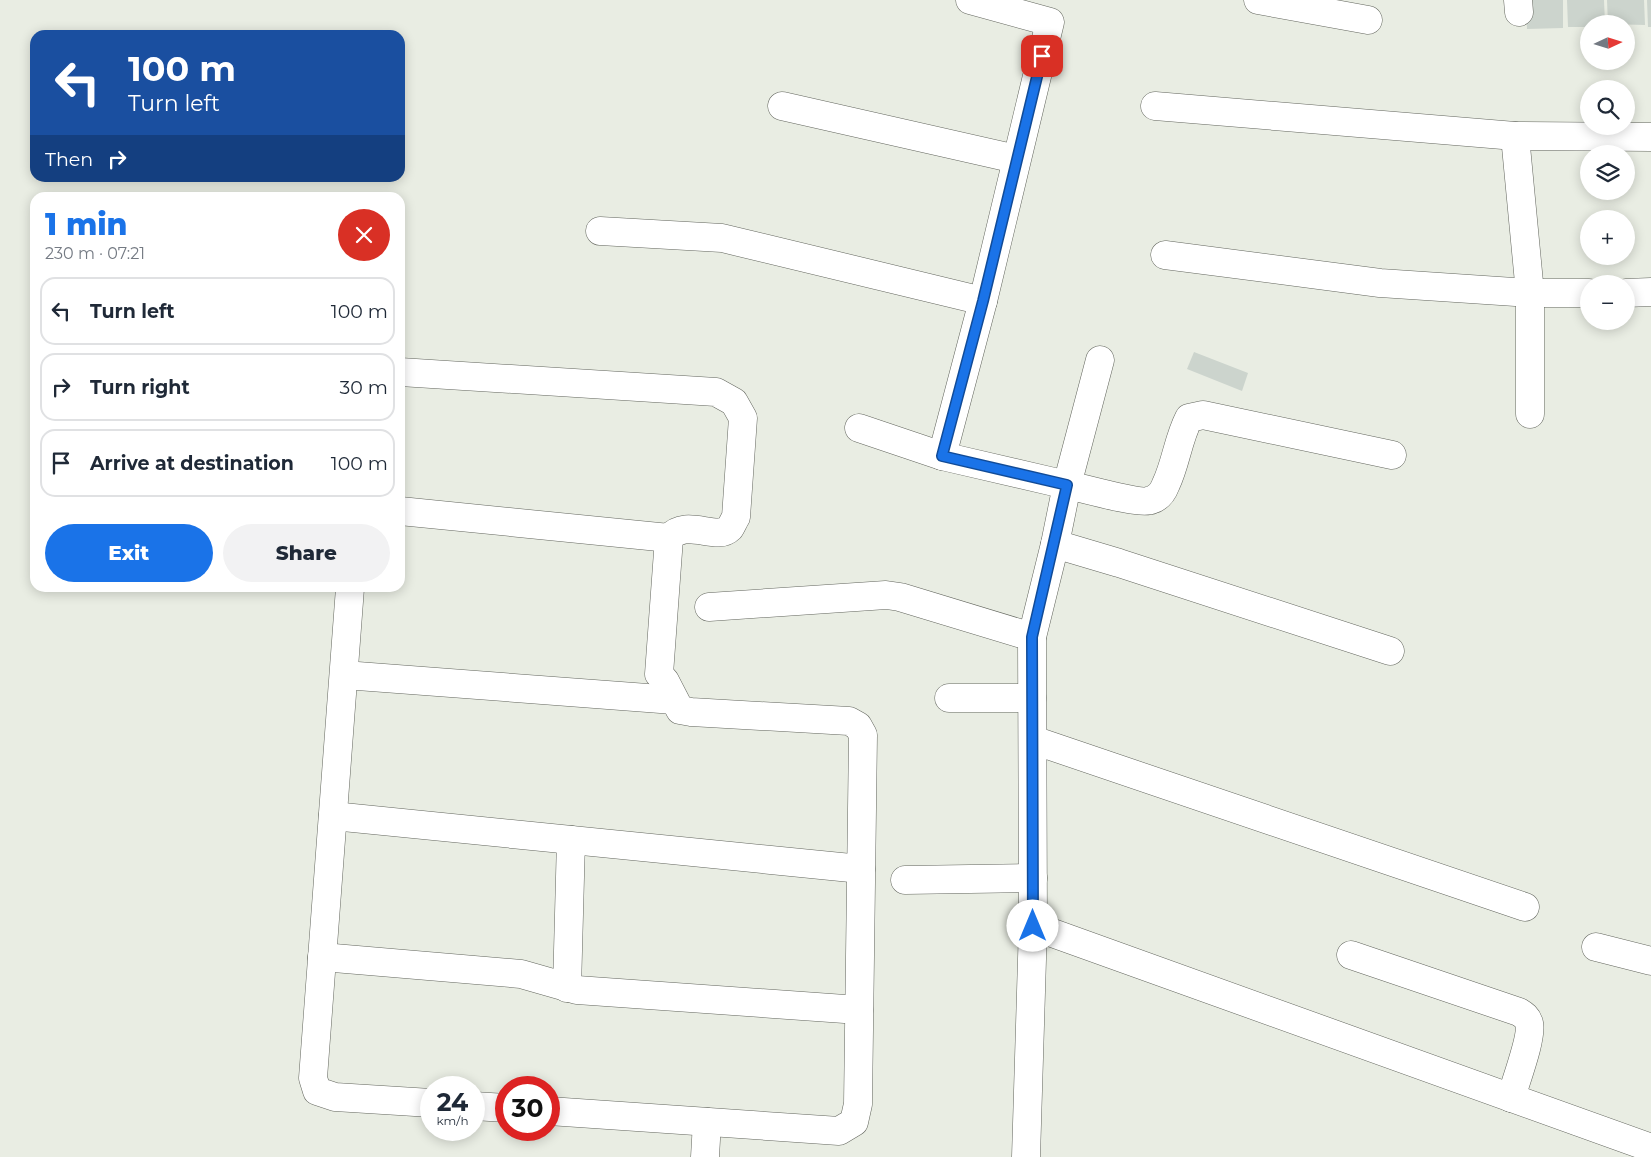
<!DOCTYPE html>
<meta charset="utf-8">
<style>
body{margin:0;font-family:Montserrat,sans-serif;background:#f2f2f3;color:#1f2937;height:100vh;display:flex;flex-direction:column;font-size:19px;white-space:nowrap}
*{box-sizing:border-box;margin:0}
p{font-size:16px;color:#747a83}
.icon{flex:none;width:28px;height:28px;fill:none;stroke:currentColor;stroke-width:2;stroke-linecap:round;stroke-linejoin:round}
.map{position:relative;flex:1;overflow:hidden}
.sheet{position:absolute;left:30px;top:192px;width:375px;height:400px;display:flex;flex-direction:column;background:#fff;border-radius:15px;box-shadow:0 2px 12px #0003}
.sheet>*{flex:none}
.banner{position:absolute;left:30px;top:30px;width:375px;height:152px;border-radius:15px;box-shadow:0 2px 12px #0003;background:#1a4fa0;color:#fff;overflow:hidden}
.needle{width:32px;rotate:86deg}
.buttons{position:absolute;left:1580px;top:15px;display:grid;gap:10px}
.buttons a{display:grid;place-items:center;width:55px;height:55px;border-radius:50%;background:#fff;box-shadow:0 2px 12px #0003;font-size:25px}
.speed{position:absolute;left:420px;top:1076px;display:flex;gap:10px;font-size:25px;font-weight:700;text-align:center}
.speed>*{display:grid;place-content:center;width:65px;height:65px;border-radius:50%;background:#fff;box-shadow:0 2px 12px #0003;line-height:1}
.speed small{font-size:12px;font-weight:400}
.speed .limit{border:8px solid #d22;background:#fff;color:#111}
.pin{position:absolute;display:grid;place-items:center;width:42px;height:42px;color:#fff;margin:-21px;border-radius:10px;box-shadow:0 2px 8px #0006}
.me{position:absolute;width:55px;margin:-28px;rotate:0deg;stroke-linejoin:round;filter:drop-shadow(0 0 4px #0008)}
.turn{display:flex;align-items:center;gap:18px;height:105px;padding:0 15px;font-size:22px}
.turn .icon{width:65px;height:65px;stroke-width:2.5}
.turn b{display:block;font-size:35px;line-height:42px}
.then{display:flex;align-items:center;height:48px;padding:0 15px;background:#0003;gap:10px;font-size:19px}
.round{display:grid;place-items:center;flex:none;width:52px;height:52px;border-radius:26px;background:#f2f2f3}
.summary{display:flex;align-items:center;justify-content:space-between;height:85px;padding:0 15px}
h1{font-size:30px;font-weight:800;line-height:38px;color:#1a73e8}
.action{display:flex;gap:10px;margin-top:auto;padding:10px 15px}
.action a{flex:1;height:58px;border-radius:30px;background:#1a73e8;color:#fff;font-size:20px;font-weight:800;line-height:58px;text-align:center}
.action a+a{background:#f2f2f3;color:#1f2937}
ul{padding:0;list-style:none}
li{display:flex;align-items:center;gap:15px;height:68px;margin:0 10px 8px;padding:0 5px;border:2px solid #e0e1e3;border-radius:15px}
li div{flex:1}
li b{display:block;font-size:19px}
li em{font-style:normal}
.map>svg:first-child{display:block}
.building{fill:#ccd4cd}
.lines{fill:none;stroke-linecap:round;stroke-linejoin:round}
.street-casing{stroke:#63665e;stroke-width:29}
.street{stroke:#fff;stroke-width:28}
.route-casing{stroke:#114b97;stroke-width:12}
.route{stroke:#1a73e8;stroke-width:9}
</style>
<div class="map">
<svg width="1651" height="1157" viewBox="0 0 1651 1157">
<rect width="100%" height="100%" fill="#e9ede3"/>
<g class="building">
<polygon points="1526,0 1563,0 1563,28 1527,29"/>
<polygon points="1567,0 1604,0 1605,24 1589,24 1589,27 1568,27"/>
<polygon points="1607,0 1644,0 1645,25 1608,24"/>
<polygon points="1647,0 1651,0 1651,27 1648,27"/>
<polygon points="1194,352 1248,373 1242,391 1187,369"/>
</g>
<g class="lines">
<defs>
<g id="street">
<polyline points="1258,0 1368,20"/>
<polyline points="1518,0 1519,12"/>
<polyline points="782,106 1016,159"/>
<polyline points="1155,106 1515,136 1651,137"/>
<polyline points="1515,136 1530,293 1530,414"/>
<polyline points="600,231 722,238 983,301"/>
<polyline points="1165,255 1380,283 1530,293 1589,293"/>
<polyline points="1626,293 1651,292"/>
<path d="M1100 360 1067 485C1083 488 1140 505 1151 500 1159 498 1163 492 1166 484 1176 463 1178 439 1189 418L1203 415 1392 455"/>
<path d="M400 372 716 392 734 402 743 418 736 517C734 520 732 525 730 528 716 542 687 517 669 538L659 674 665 681 680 710 691 712 849 721 858 726 863 735 858 1104 854 1122 839 1131 549 1111"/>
<polyline points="859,428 942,456 1067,485 1055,544 1032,637 1033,926 1026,1157"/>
<polyline points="942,456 983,301 1050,22 970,0"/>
<polyline points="400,511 669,538"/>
<polyline points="1055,544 1119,563 1390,651"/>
<polyline points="350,588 313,1078 317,1091 335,1097 431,1103"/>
<polyline points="709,607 886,595 900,597 1032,637"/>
<polyline points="344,675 674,700"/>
<polyline points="949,698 1032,698"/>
<polyline points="1033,740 1525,907"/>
<polyline points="333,816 861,869"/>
<polyline points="905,880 1033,878"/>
<polyline points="1033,926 1651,1148"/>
<polyline points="1596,947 1651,961"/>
<path d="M1351 955 1519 1012C1524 1015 1527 1017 1529 1023 1533 1036 1515 1083 1511 1098"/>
<polyline points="322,957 521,974 577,990 859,1010"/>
<polyline points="567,988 571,840"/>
<polyline points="474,1106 506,1108"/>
<polyline points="705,1157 707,1122"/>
</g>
</defs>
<use href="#street" class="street-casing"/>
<use href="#street" class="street"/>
</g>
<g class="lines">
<defs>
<polyline id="route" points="1033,926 1032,637 1067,485 942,456 983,301 1042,56"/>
</defs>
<use href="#route" class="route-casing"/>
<use href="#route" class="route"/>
</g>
</svg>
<div class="buttons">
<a><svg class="needle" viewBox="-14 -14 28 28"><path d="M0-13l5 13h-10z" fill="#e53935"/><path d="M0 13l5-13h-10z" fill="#747a83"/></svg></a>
<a><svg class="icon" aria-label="search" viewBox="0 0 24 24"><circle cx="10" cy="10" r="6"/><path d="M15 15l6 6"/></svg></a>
<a><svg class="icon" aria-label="layers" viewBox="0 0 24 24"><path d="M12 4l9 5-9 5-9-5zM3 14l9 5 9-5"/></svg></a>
<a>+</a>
<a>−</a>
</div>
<div class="speed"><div>24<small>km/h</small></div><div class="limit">30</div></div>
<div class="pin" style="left:1042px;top:56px;background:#d93025"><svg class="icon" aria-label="arrive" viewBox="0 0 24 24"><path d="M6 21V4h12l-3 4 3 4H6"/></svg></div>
<svg class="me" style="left:1033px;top:926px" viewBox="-20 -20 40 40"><circle r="19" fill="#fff"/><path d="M0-13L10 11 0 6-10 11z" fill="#1a73e8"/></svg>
<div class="banner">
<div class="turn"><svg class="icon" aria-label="left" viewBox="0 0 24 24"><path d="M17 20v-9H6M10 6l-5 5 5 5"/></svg><div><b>100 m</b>Turn left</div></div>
<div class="then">Then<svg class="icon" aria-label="right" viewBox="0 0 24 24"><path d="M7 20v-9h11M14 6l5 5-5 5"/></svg></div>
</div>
<section class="sheet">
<div class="summary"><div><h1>1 min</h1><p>230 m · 07:21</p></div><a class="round" style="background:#d93025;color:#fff"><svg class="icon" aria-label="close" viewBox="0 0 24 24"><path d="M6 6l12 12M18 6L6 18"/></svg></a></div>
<ul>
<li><svg class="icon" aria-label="left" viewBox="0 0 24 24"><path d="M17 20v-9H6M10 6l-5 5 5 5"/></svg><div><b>Turn left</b></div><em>100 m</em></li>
<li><svg class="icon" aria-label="right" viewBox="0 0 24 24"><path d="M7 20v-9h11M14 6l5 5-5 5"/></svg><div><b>Turn right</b></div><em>30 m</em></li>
<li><svg class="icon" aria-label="arrive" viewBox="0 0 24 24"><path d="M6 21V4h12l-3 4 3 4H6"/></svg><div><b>Arrive at destination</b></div><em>100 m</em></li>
</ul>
<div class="action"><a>Exit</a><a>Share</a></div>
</section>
</div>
